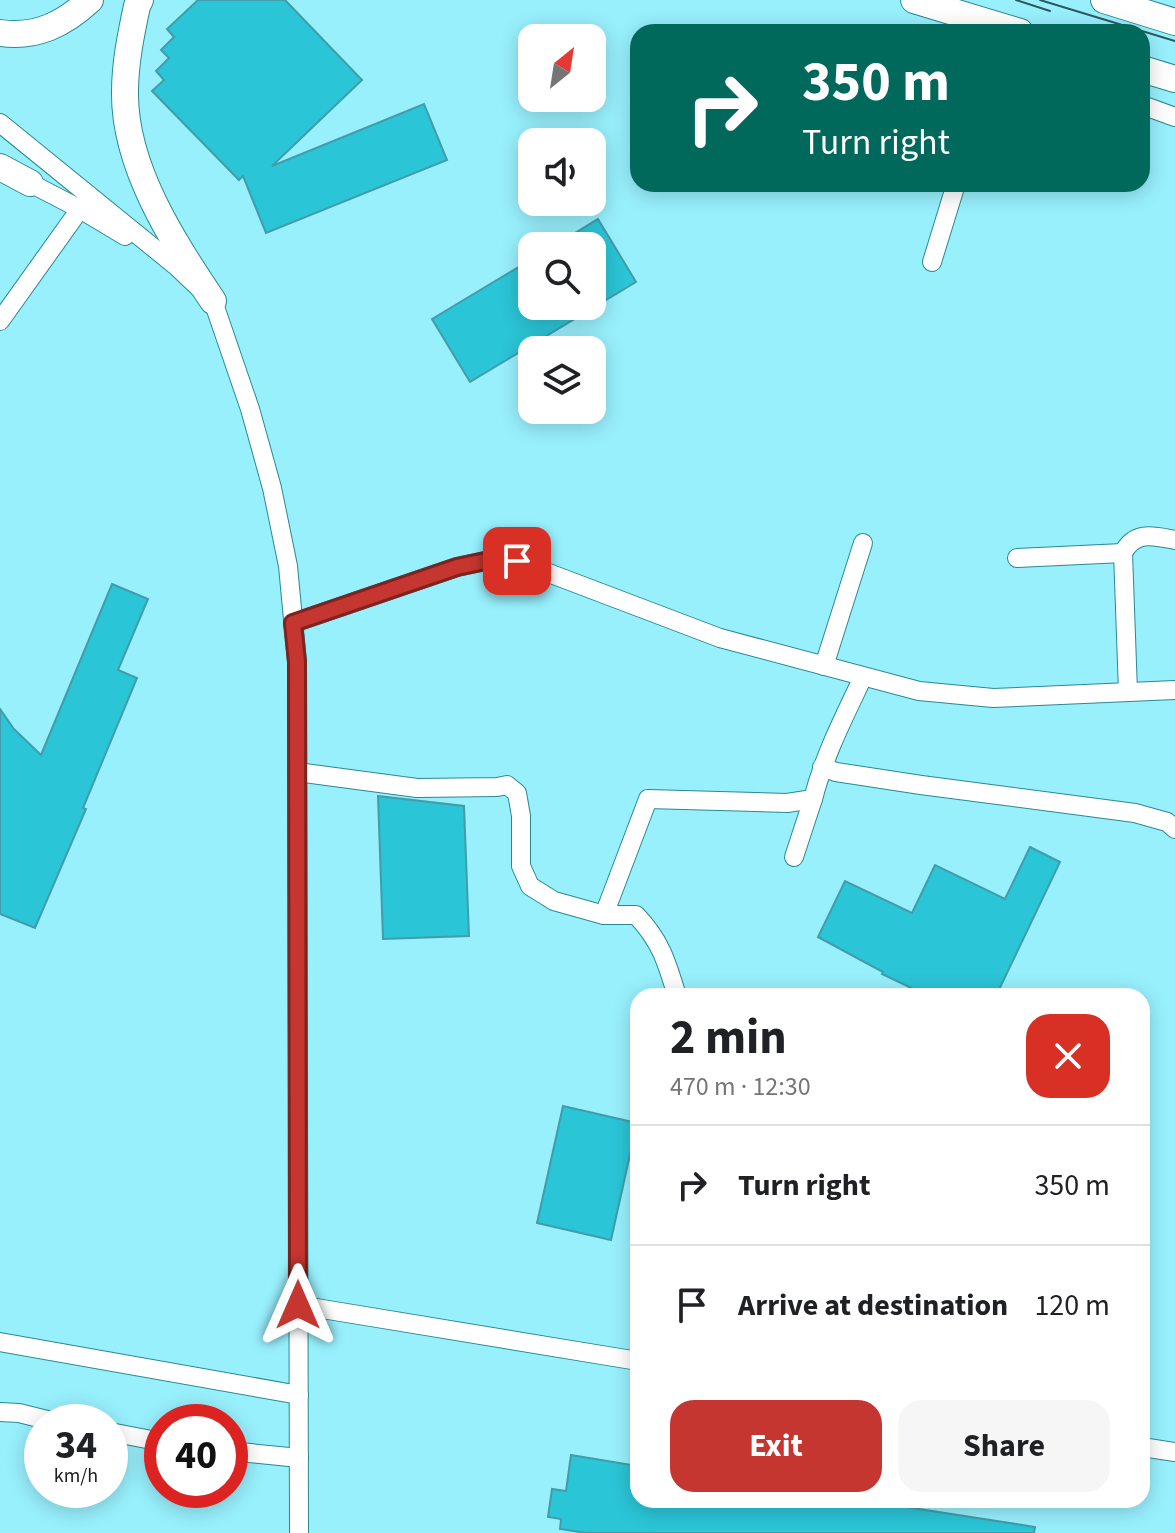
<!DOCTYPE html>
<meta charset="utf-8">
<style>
body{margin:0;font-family:"Source Sans 3",sans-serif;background:#f6f6f6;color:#202124;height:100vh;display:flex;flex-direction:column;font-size:30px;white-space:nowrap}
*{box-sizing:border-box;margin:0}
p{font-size:26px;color:#757577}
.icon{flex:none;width:44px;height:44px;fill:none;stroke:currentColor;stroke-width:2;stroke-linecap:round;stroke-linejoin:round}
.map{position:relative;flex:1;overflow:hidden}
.panel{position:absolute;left:630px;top:988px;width:520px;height:520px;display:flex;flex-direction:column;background:#fff;border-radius:24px;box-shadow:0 4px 20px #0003}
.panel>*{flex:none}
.hud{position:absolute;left:630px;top:24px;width:520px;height:168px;border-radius:24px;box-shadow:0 4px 20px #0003;background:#00695c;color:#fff;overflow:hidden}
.needle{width:52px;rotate:30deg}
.controls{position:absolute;left:518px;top:24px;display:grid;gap:16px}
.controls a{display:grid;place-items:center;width:88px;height:88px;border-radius:16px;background:#fff;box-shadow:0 4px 20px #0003;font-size:40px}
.speed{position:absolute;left:24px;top:1404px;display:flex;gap:16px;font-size:40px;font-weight:700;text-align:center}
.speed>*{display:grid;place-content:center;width:104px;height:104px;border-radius:50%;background:#fff;box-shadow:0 4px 20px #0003;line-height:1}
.speed small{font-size:20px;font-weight:400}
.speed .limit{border:12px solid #d22;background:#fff;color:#111}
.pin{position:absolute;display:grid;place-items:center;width:68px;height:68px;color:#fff;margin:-34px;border-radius:16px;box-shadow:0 4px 12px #0006}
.me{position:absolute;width:88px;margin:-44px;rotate:0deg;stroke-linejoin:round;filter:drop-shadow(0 0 6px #0008)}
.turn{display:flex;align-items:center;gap:28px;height:168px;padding:0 40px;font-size:36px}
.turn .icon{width:104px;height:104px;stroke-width:2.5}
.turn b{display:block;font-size:56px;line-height:68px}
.round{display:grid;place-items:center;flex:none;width:84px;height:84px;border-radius:24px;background:#f6f6f6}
.overview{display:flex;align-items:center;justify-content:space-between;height:136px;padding:0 40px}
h1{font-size:48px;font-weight:700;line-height:60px}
.primary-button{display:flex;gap:16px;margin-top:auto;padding:16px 40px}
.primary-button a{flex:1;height:92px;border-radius:24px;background:#c4362f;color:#fff;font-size:32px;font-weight:700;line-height:92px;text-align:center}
.primary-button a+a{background:#f6f6f6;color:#202124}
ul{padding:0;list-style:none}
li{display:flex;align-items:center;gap:24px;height:120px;padding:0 40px;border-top:2px solid #e0e0e0}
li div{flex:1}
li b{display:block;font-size:30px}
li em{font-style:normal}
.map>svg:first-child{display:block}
.building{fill:#2ac5d7;stroke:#429ca9;stroke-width:2}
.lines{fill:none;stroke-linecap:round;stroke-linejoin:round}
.minor-casing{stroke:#2a8894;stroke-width:20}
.highway-casing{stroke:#2a8894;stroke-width:28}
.minor{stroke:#fff;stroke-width:18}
.highway{stroke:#fff;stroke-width:26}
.tram{stroke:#2d575e;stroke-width:2}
.route-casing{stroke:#7f231f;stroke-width:20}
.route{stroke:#c4362f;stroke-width:14}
</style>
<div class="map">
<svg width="1175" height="1533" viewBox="0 0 1175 1533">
<rect width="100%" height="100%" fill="#98f0fd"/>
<g class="building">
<polygon points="198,0 285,0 362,80 272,166 424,104 447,160 266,233 243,176 239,180 152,91 164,80 156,71 169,58 161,50 174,37 167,29"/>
<polygon points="598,219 636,282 470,382 432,319 532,259 532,306 592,306 592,246 554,246"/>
<polygon points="112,584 148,599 118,670 137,678 83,808 86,809 35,928 0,914 0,709 14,729 41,755"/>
<polygon points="378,796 464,806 469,936 383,939"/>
<polygon points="1030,847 1060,862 996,996 928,996 882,974 883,972 818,937 845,881 912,913 935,865 1005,899"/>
<polygon points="563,1106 637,1123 611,1240 537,1223"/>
<polygon points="571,1455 638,1466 638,1500 861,1500 1035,1527 1034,1533 586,1533 560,1529 561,1519 548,1517 552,1489 566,1491"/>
</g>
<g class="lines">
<defs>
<g id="minor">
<polyline points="1142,105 1175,117"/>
<polyline points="0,123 176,266 213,301 250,409 272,488 288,566 297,662 299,1533"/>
<polyline points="23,177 30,183 80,209 125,236"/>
<polyline points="932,262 956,184"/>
<polyline points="0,321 80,209"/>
<polyline points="1017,558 1123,553"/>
<polyline points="293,623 457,567 490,560 517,561 720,638 919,691 993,698 1175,690"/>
<polyline points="824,666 863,543"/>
<path d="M1128 692 1123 553C1135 530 1154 536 1175 540"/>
<polyline points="822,767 836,772 921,785 1135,813 1167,822 1175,829"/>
<path d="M297 772 417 788 497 787 507 785 517 793 521 816V866L530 886 554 901 604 915H636C661 941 667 963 677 996"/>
<polyline points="794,857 813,799"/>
<path d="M604 915 648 799 787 803 813 799C824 756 844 717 863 677"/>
<polyline points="298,1305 638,1361"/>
<polyline points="0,1342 299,1395"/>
<polyline points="0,1412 19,1413 55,1422"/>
<polyline points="110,1432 162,1442"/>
<polyline points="1142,1447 1175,1452"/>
<polyline points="230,1451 299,1458"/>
</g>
<g id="highway">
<path d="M140 0 137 6C131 34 125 63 125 92 124 167 173 241 213 301"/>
<polyline points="914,0 1020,32"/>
<polyline points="1104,0 1175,22"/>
<path d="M0 33C37 38 64 24 90 0"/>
<polyline points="1142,69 1175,79"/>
<polyline points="0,167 30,183"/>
</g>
</defs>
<use href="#minor" class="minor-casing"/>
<use href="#highway" class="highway-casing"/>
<use href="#minor" class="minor"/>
<use href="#highway" class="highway"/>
<g class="tram">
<polyline points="1016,0 1050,11"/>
<polyline points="1040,0 1175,41"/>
</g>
</g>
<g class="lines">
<defs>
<polyline id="route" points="298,1305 297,662 293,623 457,567 490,560 517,561"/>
</defs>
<use href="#route" class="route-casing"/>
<use href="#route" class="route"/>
</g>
</svg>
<div class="controls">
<a><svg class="needle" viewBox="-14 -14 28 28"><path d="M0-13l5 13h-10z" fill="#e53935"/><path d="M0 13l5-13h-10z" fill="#757577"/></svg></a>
<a><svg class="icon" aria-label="sound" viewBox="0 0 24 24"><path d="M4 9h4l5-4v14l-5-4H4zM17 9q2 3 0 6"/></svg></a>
<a><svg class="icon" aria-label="search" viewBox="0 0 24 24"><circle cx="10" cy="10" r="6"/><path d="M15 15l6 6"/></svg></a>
<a><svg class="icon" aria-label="layers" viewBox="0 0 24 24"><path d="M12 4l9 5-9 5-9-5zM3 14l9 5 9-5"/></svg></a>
</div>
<div class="speed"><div>34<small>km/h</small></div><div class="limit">40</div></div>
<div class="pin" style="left:517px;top:561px;background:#d93025"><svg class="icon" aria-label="arrive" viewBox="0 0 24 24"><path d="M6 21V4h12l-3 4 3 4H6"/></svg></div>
<svg class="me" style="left:298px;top:1305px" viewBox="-20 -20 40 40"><path d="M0-17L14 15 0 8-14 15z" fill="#c4362f" stroke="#fff" stroke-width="4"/></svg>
<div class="hud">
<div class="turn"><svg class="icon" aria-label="right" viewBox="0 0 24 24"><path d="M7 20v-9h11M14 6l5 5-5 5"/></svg><div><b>350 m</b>Turn right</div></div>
</div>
<section class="panel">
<div class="overview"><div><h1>2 min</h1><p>470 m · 12:30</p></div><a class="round" style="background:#d93025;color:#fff"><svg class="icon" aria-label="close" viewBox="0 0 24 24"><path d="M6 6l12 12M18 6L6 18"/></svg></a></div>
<ul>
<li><svg class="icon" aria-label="right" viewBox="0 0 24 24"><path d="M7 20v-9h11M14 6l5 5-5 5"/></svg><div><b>Turn right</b></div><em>350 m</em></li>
<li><svg class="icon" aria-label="arrive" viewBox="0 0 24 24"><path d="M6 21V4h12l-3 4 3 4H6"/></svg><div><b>Arrive at destination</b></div><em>120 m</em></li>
</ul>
<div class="primary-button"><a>Exit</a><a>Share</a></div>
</section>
</div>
